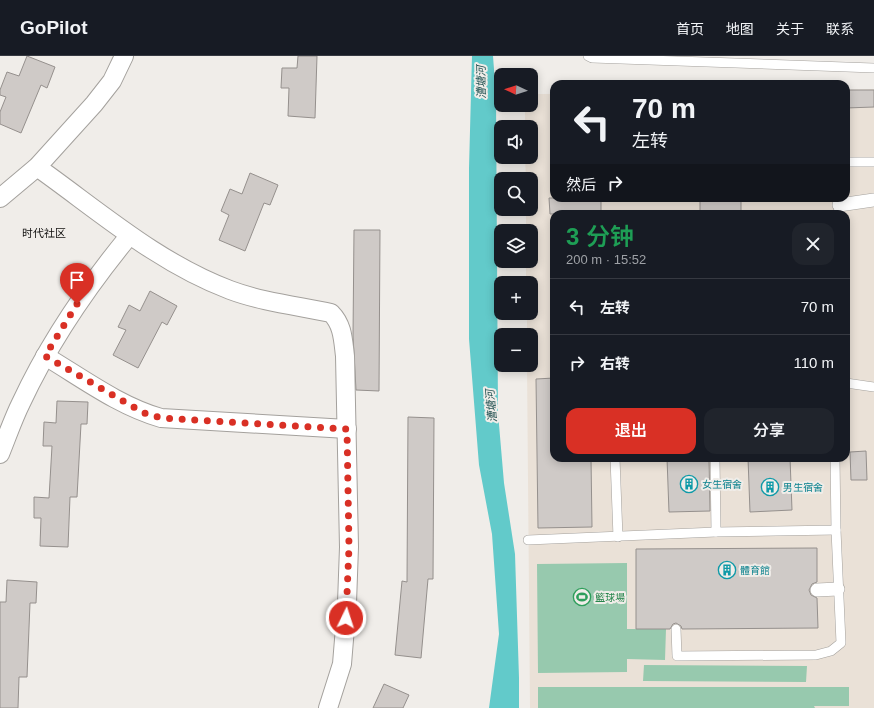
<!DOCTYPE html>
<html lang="zh">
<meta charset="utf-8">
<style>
body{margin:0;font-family:Helvetica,"Noto Sans SC",sans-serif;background:#20242c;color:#f1f3f6;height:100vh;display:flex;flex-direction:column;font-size:15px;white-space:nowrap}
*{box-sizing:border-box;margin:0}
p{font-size:13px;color:#9ea1a6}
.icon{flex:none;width:22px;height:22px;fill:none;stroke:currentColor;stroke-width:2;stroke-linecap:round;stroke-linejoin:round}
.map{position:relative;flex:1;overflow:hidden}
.side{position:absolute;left:550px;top:154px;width:300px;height:252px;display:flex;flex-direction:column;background:#171b24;border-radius:12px;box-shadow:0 2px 10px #0003}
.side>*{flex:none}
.guide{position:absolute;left:550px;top:24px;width:300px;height:122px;border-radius:12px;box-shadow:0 2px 10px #0003;background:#171b24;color:#f1f3f6;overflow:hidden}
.needle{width:26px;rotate:274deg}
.tools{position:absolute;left:494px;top:12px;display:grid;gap:8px}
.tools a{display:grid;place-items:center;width:44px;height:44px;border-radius:8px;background:#171b24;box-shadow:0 2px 10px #0003;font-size:20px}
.pin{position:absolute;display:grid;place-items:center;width:34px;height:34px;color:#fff;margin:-41px -17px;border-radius:50% 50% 50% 0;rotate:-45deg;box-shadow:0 0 4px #0007}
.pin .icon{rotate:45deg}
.me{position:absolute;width:44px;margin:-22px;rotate:4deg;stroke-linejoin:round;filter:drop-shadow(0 0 3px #0008)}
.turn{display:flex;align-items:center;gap:14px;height:84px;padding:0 16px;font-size:18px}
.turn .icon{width:52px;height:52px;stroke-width:2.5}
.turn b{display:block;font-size:28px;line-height:34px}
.then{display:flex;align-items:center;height:38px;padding:0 16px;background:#0003;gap:8px;font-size:15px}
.round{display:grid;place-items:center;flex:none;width:42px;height:42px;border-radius:12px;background:#20242c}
.overview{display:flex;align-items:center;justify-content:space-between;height:68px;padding:0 16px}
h1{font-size:24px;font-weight:600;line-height:30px;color:#1e9e55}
.button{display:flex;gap:8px;margin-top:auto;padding:8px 16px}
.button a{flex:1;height:46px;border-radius:12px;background:#d93025;color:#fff;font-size:16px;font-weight:600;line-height:46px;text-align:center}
.button a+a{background:#20242c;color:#f1f3f6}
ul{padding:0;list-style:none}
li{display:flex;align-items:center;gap:12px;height:56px;padding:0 16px;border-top:1px solid #363941}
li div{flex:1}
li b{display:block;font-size:15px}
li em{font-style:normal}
header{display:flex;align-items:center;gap:24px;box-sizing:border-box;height:56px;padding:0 20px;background:#171b24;border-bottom:1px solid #363941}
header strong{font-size:19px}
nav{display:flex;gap:22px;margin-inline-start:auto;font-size:14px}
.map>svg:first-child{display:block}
.built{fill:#eae1d7;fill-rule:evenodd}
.green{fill:#97c9ae}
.water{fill:#62caca}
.building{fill:#cfcac7;stroke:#95908d}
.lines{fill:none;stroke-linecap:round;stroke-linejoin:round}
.service-casing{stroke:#a4a19d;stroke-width:10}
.pedestrian-casing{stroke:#a4a19d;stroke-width:14}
.minor-casing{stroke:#a4a19d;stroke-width:20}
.service{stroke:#fff;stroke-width:9}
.pedestrian{stroke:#fff;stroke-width:13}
.minor{stroke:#fff;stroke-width:18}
.route{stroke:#d93025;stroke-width:7;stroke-dasharray:0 12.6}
.labels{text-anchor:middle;stroke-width:4;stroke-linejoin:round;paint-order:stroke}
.culture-label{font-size:10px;fill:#0d838f;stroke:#f0ede9;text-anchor:start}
.leisure-label{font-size:10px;fill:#27864d;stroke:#f0ede9;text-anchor:start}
.water-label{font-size:11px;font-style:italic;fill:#235252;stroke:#f0ede9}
.neighbourhood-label{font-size:11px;fill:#121110;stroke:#f0ede9}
</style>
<header>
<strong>GoPilot</strong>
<nav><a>首页</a><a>地图</a><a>关于</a><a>联系</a></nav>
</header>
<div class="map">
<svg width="874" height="652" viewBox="0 0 874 652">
<rect width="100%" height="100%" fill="#f0ede9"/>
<path class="built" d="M874 33V652H530L527 309H531V279H527V257H531V227H526V205H531V175H526V153H531V123H526L525 101H531V71H525V49H531V38H554V142H846V34ZM554 158H846V402H554Z"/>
<g class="green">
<polygon points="627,507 627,573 666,573 665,604 627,603 627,616 538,617 537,508"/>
<polygon points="644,609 807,610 806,626 643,625"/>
<polygon points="538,631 849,631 849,650 814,650 815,652 538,652"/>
</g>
<polygon class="water" points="472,0 493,0 496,40 498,357 504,427 515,498 519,622 519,652 489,652 499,578 492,478 479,409 469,283 469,112"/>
<g class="building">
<polygon points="27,0 55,11 47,32 41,29 21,77 0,68 0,56 6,41 0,39 0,34 7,16 19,20"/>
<polygon points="298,0 317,0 315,62 288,60 289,32 281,32 282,12 297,12"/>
<polygon points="846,34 874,34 874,51 846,52"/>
<polygon points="250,117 278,129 270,149 264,147 245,195 219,184 229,159 221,155 230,133 242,138"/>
<polygon points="549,142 601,142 601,158 550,158"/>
<rect x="700" y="142" width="41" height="16"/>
<polygon points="354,174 380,174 379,335 356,334 353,280"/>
<polygon points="150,235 177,250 167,269 162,266 138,312 113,299 126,274 118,271 129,249 140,255"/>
<polygon points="554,322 554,402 591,402 592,471 538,472 536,323"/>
<polygon points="57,345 88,346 87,368 81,368 77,441 70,441 68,491 40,490 41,462 34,462 34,441 49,442 52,390 43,390 44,366 56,367"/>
<polygon points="408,361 434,362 433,523 428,523 421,602 395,599 402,525 407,526"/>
<polygon points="866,395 867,424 851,424 850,396"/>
<polygon points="667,402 709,402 710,455 669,456"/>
<polygon points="748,402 790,402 792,454 750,456"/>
<polygon points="817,492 817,526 812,528 809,534 811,539 817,542 818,572 682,573 681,570 676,567 673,568 670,573 636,573 636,493"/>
<polygon points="7,524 37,526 36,547 30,547 27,621 19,621 18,652 0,652 0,546 6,546"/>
<polygon points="384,628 409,639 403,652 373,652"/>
</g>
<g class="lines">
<defs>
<g id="service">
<polyline points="588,0 592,2 874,12"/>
<polyline points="846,106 874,106"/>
<polyline points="838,142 839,158"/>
<polyline points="846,327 874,331"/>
<polyline points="615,402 618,481"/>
<polyline points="716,476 836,474 835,402"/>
<polyline points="528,484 716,476 715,402"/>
<polyline points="676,573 677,600 816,599 831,595 841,587 836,474"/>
</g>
<g id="pedestrian">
<polyline points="839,149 874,144"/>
<polyline points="817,534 838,533"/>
</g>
<g id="minor">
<path d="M37 111C99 155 158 207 230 234 262 246 298 250 331 257 343 269 343 284 345 300L349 491 347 547 342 608 328 652"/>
<polyline points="0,142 37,111 94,48 112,25 124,0"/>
<path d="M45 300C82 322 119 350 161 362L347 373"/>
<path d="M0 398C7 381 13 363 21 347 49 287 87 231 129 180"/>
</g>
</defs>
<use href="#service" class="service-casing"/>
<use href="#pedestrian" class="pedestrian-casing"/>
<use href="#minor" class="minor-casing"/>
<use href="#service" class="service"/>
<use href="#pedestrian" class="pedestrian"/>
<use href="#minor" class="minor"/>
</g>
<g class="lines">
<polyline class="route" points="77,248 45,300 144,357 161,362 347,373 349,491 346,562"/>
</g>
<defs>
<symbol id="building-ring" viewBox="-11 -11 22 22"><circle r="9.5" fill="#f0ede9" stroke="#0f9aa8" stroke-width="1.5"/><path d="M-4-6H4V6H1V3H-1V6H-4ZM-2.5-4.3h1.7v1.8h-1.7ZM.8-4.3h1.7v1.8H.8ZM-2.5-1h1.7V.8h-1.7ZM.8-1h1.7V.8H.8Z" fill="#0f9aa8"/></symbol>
<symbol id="stadium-ring" viewBox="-11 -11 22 22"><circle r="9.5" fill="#f0ede9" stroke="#2e9e5b" stroke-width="1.5"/><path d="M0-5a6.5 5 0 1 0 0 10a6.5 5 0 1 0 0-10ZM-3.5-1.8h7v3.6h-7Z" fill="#2e9e5b"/></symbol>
</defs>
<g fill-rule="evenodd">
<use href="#building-ring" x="679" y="418" width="20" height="20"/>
<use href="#building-ring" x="760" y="421" width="20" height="20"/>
<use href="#building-ring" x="717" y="504" width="20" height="20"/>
<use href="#stadium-ring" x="572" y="531" width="20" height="20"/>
</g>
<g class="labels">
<g class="culture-label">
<text x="702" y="432">女生宿舍</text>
<text x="783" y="435">男生宿舍</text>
<text x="740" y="518">體育館</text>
</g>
<g class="leisure-label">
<text x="595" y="545">籃球場</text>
</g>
<g class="water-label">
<text transform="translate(481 26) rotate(-91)" y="4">漕塘河</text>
<text transform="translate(491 350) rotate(-95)" y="4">漕塘河</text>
</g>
<g class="neighbourhood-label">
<text x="44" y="181">时代社区</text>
</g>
</g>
</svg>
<div class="tools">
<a><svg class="needle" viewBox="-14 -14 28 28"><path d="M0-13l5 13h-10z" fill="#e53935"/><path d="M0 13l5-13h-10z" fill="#9ea1a6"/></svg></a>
<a><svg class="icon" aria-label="sound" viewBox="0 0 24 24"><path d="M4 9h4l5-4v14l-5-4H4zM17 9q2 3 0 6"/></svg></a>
<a><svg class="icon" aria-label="search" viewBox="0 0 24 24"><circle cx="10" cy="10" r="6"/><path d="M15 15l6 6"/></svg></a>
<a><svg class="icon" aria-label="layers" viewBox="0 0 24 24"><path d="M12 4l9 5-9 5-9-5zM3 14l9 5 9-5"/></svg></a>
<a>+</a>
<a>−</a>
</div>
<div class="pin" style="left:77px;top:248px;background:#d93025"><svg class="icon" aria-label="arrive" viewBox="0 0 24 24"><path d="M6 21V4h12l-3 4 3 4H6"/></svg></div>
<svg class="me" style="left:346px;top:562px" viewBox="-20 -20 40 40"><circle r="17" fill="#d93025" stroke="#fff" stroke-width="3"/><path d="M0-11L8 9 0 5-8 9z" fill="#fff"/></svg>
<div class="guide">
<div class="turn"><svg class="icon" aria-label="left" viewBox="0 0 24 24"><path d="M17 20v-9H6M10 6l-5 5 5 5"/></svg><div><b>70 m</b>左转</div></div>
<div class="then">然后<svg class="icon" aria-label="right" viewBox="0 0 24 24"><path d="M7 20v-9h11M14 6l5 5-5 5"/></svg></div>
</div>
<section class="side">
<div class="overview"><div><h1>3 分钟</h1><p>200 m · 15:52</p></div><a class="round"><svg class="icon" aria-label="close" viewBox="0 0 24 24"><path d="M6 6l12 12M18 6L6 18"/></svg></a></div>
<ul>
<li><svg class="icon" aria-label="left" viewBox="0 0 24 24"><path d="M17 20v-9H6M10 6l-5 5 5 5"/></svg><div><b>左转</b></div><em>70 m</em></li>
<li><svg class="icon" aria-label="right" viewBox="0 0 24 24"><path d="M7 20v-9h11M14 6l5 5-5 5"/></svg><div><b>右转</b></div><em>110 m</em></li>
</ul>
<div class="button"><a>退出</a><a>分享</a></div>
</section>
</div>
